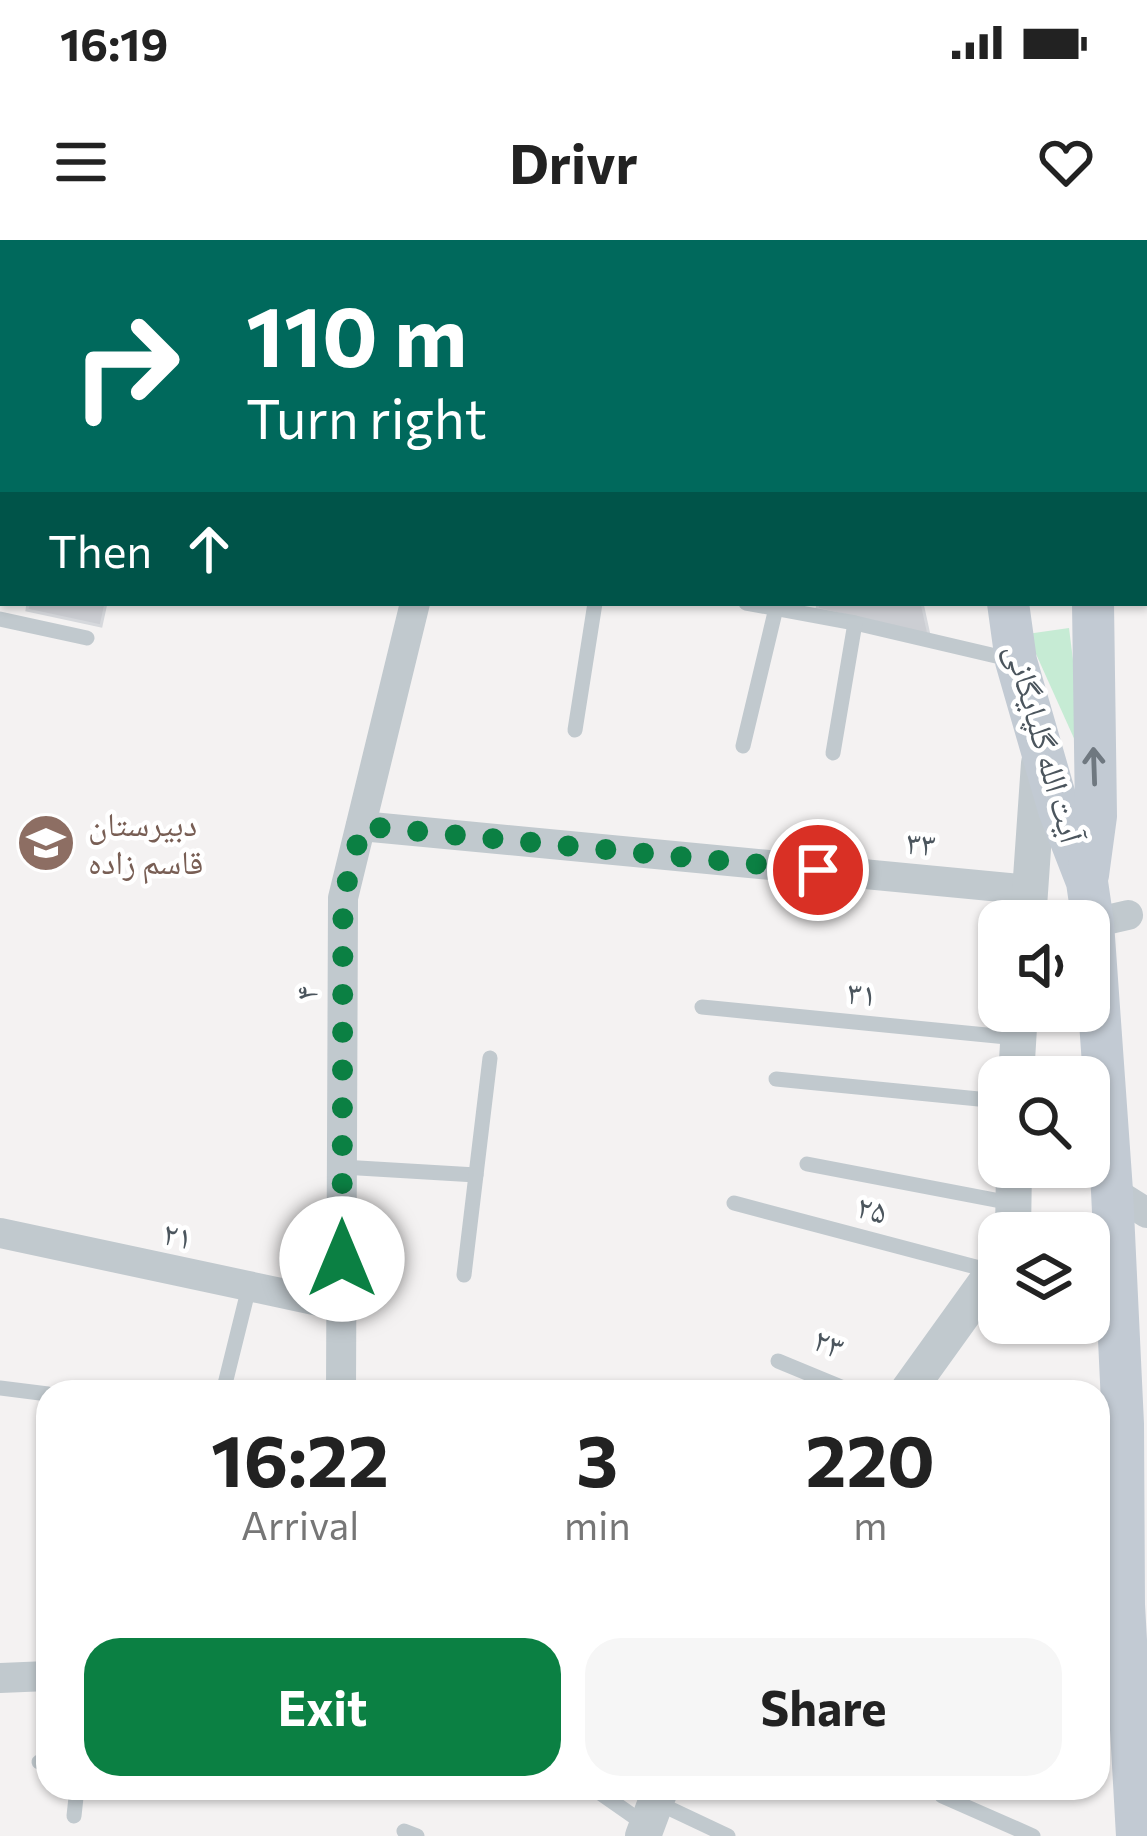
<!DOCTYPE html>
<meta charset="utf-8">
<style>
body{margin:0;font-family:Commissioner,"Noto Naskh Arabic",sans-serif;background:#f6f6f6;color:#222;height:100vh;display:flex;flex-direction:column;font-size:45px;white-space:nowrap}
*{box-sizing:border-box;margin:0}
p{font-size:39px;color:#767676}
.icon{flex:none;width:66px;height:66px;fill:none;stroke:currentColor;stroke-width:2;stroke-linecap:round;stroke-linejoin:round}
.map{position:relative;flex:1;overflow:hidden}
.sheet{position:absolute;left:36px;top:1140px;width:1074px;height:420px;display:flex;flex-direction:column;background:#fff;border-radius:36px;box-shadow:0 3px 9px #0004}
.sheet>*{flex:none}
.top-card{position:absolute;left:0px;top:0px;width:1149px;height:366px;box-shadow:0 3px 9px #0004;background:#00695c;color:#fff;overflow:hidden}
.controls{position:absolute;left:978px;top:660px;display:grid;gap:24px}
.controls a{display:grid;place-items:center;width:132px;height:132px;border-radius:24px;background:#fff;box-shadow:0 3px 9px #0004;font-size:60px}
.pin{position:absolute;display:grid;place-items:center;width:102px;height:102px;color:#fff;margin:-51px;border:6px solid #fff;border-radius:50%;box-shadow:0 3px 12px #0007}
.me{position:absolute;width:132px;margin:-66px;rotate:0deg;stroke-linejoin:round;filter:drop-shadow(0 0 9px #0008)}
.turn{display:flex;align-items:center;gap:42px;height:252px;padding:0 48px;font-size:54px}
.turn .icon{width:156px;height:156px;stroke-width:2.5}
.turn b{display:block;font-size:84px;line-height:102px}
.then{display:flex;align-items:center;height:114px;padding:0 48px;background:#0003;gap:24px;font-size:45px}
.eta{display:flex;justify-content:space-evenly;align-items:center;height:204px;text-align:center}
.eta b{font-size:72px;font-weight:700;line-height:84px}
.primary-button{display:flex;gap:24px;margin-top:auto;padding:24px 48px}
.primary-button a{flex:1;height:138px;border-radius:36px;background:#0b8043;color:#fff;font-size:48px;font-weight:700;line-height:138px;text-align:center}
.primary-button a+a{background:#f6f6f6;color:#222}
.status{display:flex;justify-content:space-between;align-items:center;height:84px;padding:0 60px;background:#fff;direction:ltr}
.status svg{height:33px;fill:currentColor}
header{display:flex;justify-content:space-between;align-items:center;height:156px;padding:0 48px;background:#fff;font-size:54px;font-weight:700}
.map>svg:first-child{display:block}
.green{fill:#c6ebd4}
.building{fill:#ccced3;stroke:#d6d8dc;stroke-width:3}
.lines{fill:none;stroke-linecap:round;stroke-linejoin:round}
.path{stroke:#82c6a4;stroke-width:4.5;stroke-dasharray:9 6;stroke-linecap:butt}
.service{stroke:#c1c9ce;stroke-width:15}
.minor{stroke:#c1c9ce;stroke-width:30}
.tertiary{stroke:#c1c9ce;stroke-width:36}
.secondary{stroke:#c2cad3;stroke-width:42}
.oneway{stroke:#6f7880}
.route{stroke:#0b8043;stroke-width:21;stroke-dasharray:0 37.8}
.labels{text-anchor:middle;stroke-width:9;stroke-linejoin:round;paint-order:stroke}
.street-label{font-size:33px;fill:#4b555d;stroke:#fff}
.education-label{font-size:33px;fill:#785e54;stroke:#fff;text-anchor:start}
</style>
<div class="status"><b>16:19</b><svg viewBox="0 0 49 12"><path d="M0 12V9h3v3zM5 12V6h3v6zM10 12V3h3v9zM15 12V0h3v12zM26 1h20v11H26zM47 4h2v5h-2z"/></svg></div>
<header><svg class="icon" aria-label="menu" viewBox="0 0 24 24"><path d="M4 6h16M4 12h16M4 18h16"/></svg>Drivr<svg class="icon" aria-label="heart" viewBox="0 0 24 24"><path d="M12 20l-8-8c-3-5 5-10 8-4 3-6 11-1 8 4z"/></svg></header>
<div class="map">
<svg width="1147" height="1596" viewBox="0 0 1147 1596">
<rect width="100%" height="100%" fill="#f4f2f2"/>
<polygon class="green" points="1069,388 1086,525 1027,394"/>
<g class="building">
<polygon points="28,363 106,363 101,386 27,370"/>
<polygon points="818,363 922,363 929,395 817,369"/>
</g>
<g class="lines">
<g class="path">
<polyline points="1036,0 1037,3"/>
<polyline points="1121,3 1122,0"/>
<polyline points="1146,86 1147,85"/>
</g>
<g class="service">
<polyline points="1146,304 1147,304"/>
<polyline points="746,363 855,383 1013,420"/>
<polyline points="0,379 87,398"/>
<polyline points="575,490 595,363"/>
<polyline points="743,506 776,368"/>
<polyline points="833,513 855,383"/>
<polyline points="702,767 1017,798"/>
<polyline points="776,839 999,861"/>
<polyline points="807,924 1011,963"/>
<polyline points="342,927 476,935"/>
<polyline points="734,963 991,1031"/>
<polyline points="1055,993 1110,978"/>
<polyline points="464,1035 490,818"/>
<polyline points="778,1121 853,1152"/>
<polyline points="0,1148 48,1154"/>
<polyline points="223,1152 249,1047"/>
<polyline points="39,1522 48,1524"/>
<polyline points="593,1548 646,1585"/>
<polyline points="942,1556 1033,1596"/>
<polyline points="658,1563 728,1596"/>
<polyline points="74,1576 77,1548"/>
<polyline points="404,1591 417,1596"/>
</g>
<g class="minor">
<polyline points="630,3 631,0"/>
<polyline points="361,586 1031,650"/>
<polyline points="1093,683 1128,675"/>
<polyline points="1112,951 1147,973"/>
<polyline points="0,993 342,1066"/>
<polyline points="341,1152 343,658 415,363"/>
<polyline points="0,1438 48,1436"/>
</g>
<g class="tertiary">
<polyline points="359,0 360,3"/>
<polyline points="973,0 973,3"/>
<polyline points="82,3 83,0"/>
<polyline points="0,127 3,126"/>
<polyline points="1028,681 1039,523"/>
<polyline points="1016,837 1020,771"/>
<polyline points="1013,993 1014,927"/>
<polyline points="907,1152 999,1024"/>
<polyline points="643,1596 661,1548"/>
</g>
<g class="secondary">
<polyline points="0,156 3,153"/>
<polyline points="1146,175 1147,174"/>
<polyline points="0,208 3,210"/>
<polyline points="1146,222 1147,220"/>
<polyline points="0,285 3,241"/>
<polyline points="1008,363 1016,421 1059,570 1087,642 1093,683 1112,951 1123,1184 1124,1365 1137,1596"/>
<polyline points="1088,635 1096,576 1093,363"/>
</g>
</g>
<defs><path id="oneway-shaft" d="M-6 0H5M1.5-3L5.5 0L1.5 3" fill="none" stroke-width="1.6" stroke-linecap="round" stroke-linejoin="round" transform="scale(3)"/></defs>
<use class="oneway" href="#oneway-shaft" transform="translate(1094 526) rotate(-92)"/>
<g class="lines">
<polyline class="route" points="342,1019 343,658 362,586 818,630"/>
</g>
<defs>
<symbol id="school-disc" viewBox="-11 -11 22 22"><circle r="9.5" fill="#8d6e63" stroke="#fff"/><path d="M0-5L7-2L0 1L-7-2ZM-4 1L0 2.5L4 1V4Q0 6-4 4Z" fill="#fff"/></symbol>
</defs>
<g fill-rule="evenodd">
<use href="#school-disc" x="13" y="570" width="66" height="66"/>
</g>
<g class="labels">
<g class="street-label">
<text transform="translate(1045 503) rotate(74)" y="12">آیت الله گلپایگانی</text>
<text transform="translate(921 603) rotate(5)" y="12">۳۳</text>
<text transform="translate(306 753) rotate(-90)" y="12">۴</text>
<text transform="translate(862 753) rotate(6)" y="12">۳۱</text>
<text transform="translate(872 969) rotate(15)" y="12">۲۵</text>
<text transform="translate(178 995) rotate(12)" y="12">۲۱</text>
<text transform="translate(829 1103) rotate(22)" y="12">۲۳</text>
</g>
<g class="education-label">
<text x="88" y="596">دبیرستان<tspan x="88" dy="38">قاسم زاده</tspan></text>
</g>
</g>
</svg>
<div class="controls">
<a><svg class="icon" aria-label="sound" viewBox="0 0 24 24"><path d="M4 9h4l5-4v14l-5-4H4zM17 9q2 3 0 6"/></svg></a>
<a><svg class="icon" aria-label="search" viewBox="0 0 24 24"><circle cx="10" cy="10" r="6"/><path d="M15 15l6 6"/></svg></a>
<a><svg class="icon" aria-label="layers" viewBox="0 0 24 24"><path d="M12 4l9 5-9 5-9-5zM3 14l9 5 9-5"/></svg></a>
</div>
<div class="pin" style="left:818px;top:630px;background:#d93025"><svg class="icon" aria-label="arrive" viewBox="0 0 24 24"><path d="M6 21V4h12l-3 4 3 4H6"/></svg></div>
<svg class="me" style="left:342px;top:1019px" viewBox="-20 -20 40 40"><circle r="19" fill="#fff"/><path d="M0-13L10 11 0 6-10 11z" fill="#0b8043"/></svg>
<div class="top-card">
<div class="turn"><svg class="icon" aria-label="right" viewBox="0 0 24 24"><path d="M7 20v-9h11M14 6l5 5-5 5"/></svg><div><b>110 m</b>Turn right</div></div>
<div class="then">Then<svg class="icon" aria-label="ahead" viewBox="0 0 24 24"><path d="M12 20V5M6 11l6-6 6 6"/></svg></div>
</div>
<section class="sheet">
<div class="eta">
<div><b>16:22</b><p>Arrival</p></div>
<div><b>3</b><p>min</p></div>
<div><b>220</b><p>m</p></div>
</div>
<div class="primary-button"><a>Exit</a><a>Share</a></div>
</section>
</div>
